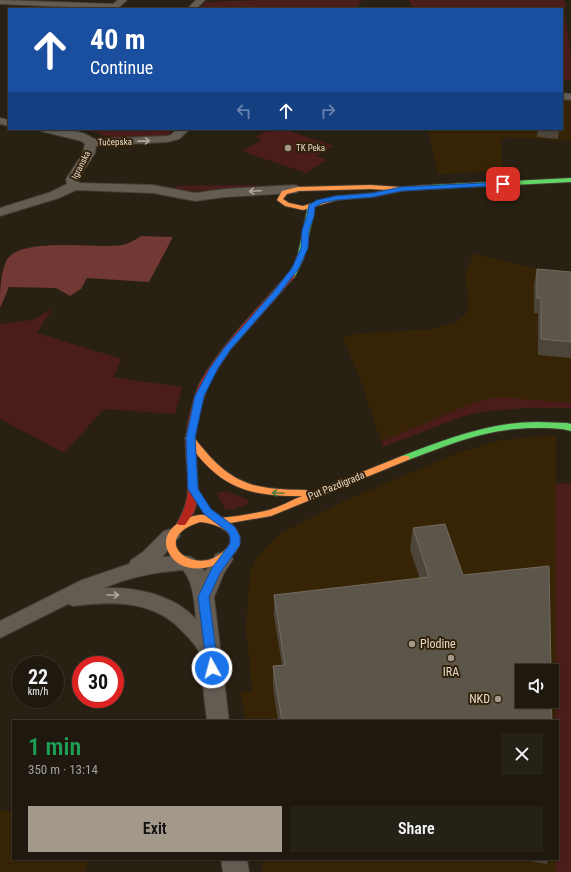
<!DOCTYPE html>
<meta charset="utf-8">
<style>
body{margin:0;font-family:"Roboto Condensed",sans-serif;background:#262117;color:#f1f3f6;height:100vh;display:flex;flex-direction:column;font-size:15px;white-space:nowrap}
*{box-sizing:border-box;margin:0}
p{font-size:13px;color:#a1a09e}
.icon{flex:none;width:22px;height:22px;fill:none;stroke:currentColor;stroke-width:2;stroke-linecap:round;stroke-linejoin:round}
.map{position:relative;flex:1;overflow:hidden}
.sheet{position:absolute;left:12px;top:720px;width:547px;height:140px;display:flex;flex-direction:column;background:#1e180e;border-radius:0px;box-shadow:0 1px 3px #0004,0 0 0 1px #3c372e}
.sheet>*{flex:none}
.banner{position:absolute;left:8px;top:8px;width:555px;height:122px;border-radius:0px;box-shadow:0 1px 3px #0004,0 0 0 1px #3c372e;background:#1a4fa0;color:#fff;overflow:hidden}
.fabs{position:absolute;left:515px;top:664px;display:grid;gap:8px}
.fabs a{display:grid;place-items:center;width:44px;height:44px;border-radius:0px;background:#1e180e;box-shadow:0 1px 3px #0004,0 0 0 1px #3c372e;font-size:20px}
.speed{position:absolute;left:12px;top:656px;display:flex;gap:8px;font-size:20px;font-weight:700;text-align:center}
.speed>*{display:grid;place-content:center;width:52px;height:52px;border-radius:50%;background:#1e180e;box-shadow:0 1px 3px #0004,0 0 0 1px #3c372e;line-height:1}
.speed small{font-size:10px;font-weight:400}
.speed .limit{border:6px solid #d22;background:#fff;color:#111}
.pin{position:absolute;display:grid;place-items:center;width:34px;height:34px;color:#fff;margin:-17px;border-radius:8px;box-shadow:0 2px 6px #0006}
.me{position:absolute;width:44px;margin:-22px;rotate:353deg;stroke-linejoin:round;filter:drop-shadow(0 0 3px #0008)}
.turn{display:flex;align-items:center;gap:14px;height:84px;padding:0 16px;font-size:18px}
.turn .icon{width:52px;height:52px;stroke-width:2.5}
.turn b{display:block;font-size:28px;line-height:34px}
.lanes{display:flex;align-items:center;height:38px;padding:0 16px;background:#0003;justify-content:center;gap:20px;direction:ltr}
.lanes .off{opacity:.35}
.round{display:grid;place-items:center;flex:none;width:42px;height:42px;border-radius:0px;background:#262117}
.overview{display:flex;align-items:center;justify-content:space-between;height:68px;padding:0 16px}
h1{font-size:24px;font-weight:600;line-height:30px;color:#1e9e55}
.cta{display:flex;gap:8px;margin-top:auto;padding:8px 16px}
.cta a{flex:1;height:46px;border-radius:0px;background:#a3998b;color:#111;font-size:16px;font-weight:600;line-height:46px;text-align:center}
.cta a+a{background:#262117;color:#f1f3f6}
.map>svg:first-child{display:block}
.built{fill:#372407;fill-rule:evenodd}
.green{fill:#4b1d1a}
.forest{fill:#723833}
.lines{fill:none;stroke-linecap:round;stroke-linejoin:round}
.street-casing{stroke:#433c32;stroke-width:2}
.fast-casing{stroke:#433c32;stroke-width:2}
.slow-casing{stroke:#433c32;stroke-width:2}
.jam-casing{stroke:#433c32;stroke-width:2}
.street{fill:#645c53;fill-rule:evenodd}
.fast{fill:#63d668;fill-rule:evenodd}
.slow{fill:#ff974d;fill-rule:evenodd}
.jam{fill:#b3261e;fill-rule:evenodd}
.wall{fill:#4c463a}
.building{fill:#5c564a;stroke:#726b5e}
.oneway{stroke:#b1a89c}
.oneway2{stroke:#4a7c38}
.route{fill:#1a73e8;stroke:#114b97}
.poi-dot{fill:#a3998b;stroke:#312209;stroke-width:1.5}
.labels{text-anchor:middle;stroke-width:4;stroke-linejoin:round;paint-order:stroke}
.far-street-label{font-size:9px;fill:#e5dacc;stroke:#312209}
.far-poi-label{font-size:9px;fill:#e5dacc;stroke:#312209;text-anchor:start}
.street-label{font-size:10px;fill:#e5dacc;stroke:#312209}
.near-poi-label{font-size:12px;fill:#e5dacc;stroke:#312209;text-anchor:start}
</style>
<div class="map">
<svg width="571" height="872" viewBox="0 0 571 872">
<rect width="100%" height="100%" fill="#282012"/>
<g class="built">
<polygon points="562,99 571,100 571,141 505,137 501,140 502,171 438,174 428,129 562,129"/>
<polygon points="475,253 486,257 571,276 571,403 468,405 381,442 360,378 342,337 354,336 354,334 433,329 458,321 466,314 469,306 465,273"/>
<path d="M556 436V721H245L241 692 252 691 246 626 250 572 257 557 279 534 346 500 455 454 497 441 531 437ZM522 671H552V701H522Z"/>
<polygon points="0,810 13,812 13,859 90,859 84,872 0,872"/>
<polygon points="262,859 556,859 556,872 263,872"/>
</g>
<g class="green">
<polygon points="263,0 362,0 356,9 201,9 205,2"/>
<polygon points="409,0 564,0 566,6 564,9 570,50 571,80 562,80 562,69 564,70 562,68 562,50 564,49 562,42 562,9 414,9"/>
<polygon points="86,129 172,129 168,136 111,138"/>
<polygon points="271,129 282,129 334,146 316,156 327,160 306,173 242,151 262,140 256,137"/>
<polygon points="257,185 258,189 177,191 175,189 176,186"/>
<polygon points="52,309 37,333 122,359 113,377 182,387 175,414 104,409 64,453 0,419 0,324 32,320"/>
<polygon points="496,397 571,403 571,408 526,408 479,412 456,419 383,447 381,442 468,405"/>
<polygon points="571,483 571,872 556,872 556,859 558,859 558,721 556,721 556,484"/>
<polygon points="227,491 248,500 249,504 234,509 225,509 217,493"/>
</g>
<path class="forest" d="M141 236 173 237 149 282 87 278 81 289 70 296 56 288 9 287 0 308C0 293 0 270 8 258 27 237 95 249 122 245 129 244 136 239 141 236Z"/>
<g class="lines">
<defs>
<g id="street">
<polygon points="0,0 113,4 118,0 127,0 117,9 0,4"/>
<polygon points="196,0 205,0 196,9 187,9"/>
<polygon points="562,93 571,94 571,100 562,99"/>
<polygon points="0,118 9,120 9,126 0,124"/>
<path d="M39 129C56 129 80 128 94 139L167 136 171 135 177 129H190L179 139 167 142 96 146 95 153 78 179 79 183 153 185 195 193 225 189 294 185 298 186 300 189 298 192 294 193 225 197 195 201 153 193 76 190 59 198 0 216V208L51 192 67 184 66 179 83 153 85 144 81 141 41 131Z"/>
<path d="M171 529 178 531 180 536 162 557C183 556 193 550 205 572L216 554 223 552 230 554 233 559 224 573 214 597 229 721H207C205 705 203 689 202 672 201 667 202 659 200 654 197 646 189 638 183 632 154 600 113 601 73 606L68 604 0 638V621L82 580 129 564 131 560 143 552 164 531ZM183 570C194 584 194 602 196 619 173 594 136 587 104 588 130 577 155 572 183 570Z"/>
<polygon points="221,859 247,859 249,872 223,872"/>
</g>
<g id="fast">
<polygon points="571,178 571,182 430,189 427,187 430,185"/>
<polygon points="311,204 314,206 314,213 303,260 294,278 288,278 287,276 294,265 298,254 308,206"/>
<path d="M538 422 567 423 571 424V431C561 428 551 428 541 428 490 427 454 443 408 460H402L400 458 402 456C447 439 489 422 538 422Z"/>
</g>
<g id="slow">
<path d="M370 185 401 187 430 185 433 187 430 189 401 191 373 197 337 200 303 210 285 206 277 200 282 191 298 187ZM370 189 387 190 373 193 336 196 303 206 289 203 283 199 287 194 298 191Z"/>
<path d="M190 435 193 436C228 482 248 490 305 490L308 491 310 493 402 456H408L410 458 408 460 271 516 230 523C268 554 185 591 168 551 159 532 182 517 199 515 206 514 213 518 220 518 234 517 251 514 265 511 278 508 290 501 302 496 246 497 217 486 185 438ZM200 522C214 523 244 533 224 551 195 579 146 539 200 522Z"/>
</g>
<path id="jam" d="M288 274H294L295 276 230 350 209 382 199 413 195 438 198 489 197 501 194 512 185 525H179L177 523C192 498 188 483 186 455 186 449 185 443 186 437 188 422 194 394 201 381 224 341 259 308 288 274Z"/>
</defs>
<use href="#street" class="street-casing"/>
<use href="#fast" class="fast-casing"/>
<use href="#slow" class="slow-casing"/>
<use href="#jam" class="jam-casing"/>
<use href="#street" class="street"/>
<use href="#fast" class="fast"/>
<use href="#slow" class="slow"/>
<use href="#jam" class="jam"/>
</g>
<g class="wall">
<polygon points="538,129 559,129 558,139 537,137"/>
<polygon points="537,269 571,272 571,358 538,355 538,313 534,313 534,284"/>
<polygon points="413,528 463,575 552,721 278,721 273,687 273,666 282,665 274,616 274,595 420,579 410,549"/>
<polygon points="520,859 548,859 547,864"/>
</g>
<g class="building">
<polygon points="537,269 571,272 571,342 541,339 541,298 537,298"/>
<polygon points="445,524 463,575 549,566 551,671 522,671 522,701 551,701 552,721 282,721 273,666 285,665 274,595 429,577 413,528"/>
</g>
<defs><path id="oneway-shaft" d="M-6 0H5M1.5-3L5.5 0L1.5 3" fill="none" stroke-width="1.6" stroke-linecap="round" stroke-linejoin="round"/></defs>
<g class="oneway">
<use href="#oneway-shaft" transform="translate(144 141) rotate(-1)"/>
<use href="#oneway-shaft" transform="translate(255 191) rotate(177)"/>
<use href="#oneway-shaft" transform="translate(113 595)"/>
</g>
<use class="oneway2" href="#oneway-shaft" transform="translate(278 493) rotate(-177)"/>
<polygon class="route" points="503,182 506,183 506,185 401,191 373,197 336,200 322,203 315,207 314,216 309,230 308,248 299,268 279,294 230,350 218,368 204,396 195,438 198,489 211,509 235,527 240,537 240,545 220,573 209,597 218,668 216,671 212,672 208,671 207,668 198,597 212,568 230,544 230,537 228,532 204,514 188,489 186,438 195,396 210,368 225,347 274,291 292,268 301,248 302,230 307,216 309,205 317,200 336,196 373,193 401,187"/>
<g class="poi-dot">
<circle cx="288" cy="148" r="4"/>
<circle cx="412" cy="644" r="4"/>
<circle cx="451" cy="658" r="4"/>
<circle cx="498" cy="699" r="4"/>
</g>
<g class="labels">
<g class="far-street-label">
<text transform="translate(115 142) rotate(-1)" y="3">Tučepska</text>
<text transform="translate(81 165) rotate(-63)" y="3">Igranska</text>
</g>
<g class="far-poi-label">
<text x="296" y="151">TK Peka</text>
</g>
<g class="street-label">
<text transform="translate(336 485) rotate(-22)" y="4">Put Pazdigrada</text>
</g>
<g class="near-poi-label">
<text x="420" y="648">Plodine</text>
<text x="451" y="676" text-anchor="middle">IRA</text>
<text x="490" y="703" text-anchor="end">NKD</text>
</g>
</g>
</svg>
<div class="fabs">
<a><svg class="icon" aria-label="sound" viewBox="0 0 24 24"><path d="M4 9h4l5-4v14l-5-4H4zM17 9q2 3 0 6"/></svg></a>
</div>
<div class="speed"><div>22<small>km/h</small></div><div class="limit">30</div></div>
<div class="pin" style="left:503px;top:184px;background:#d93025"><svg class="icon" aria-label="arrive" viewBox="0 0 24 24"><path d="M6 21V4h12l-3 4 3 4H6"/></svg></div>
<svg class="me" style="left:212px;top:668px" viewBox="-20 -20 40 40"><circle r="17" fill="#1a73e8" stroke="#fff" stroke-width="3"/><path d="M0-11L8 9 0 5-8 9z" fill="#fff"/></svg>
<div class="banner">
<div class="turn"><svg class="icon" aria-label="ahead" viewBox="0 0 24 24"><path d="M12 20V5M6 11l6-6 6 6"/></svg><div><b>40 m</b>Continue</div></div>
<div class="lanes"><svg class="icon off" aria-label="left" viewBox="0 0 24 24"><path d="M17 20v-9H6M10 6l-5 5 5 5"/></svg><svg class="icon" aria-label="ahead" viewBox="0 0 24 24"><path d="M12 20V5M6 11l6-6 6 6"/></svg><svg class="icon off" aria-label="right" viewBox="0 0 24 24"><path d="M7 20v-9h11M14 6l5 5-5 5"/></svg></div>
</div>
<section class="sheet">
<div class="overview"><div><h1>1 min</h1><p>350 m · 13:14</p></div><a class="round"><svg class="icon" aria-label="close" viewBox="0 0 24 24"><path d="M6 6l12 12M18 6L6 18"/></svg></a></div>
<div class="cta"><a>Exit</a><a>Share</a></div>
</section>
</div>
